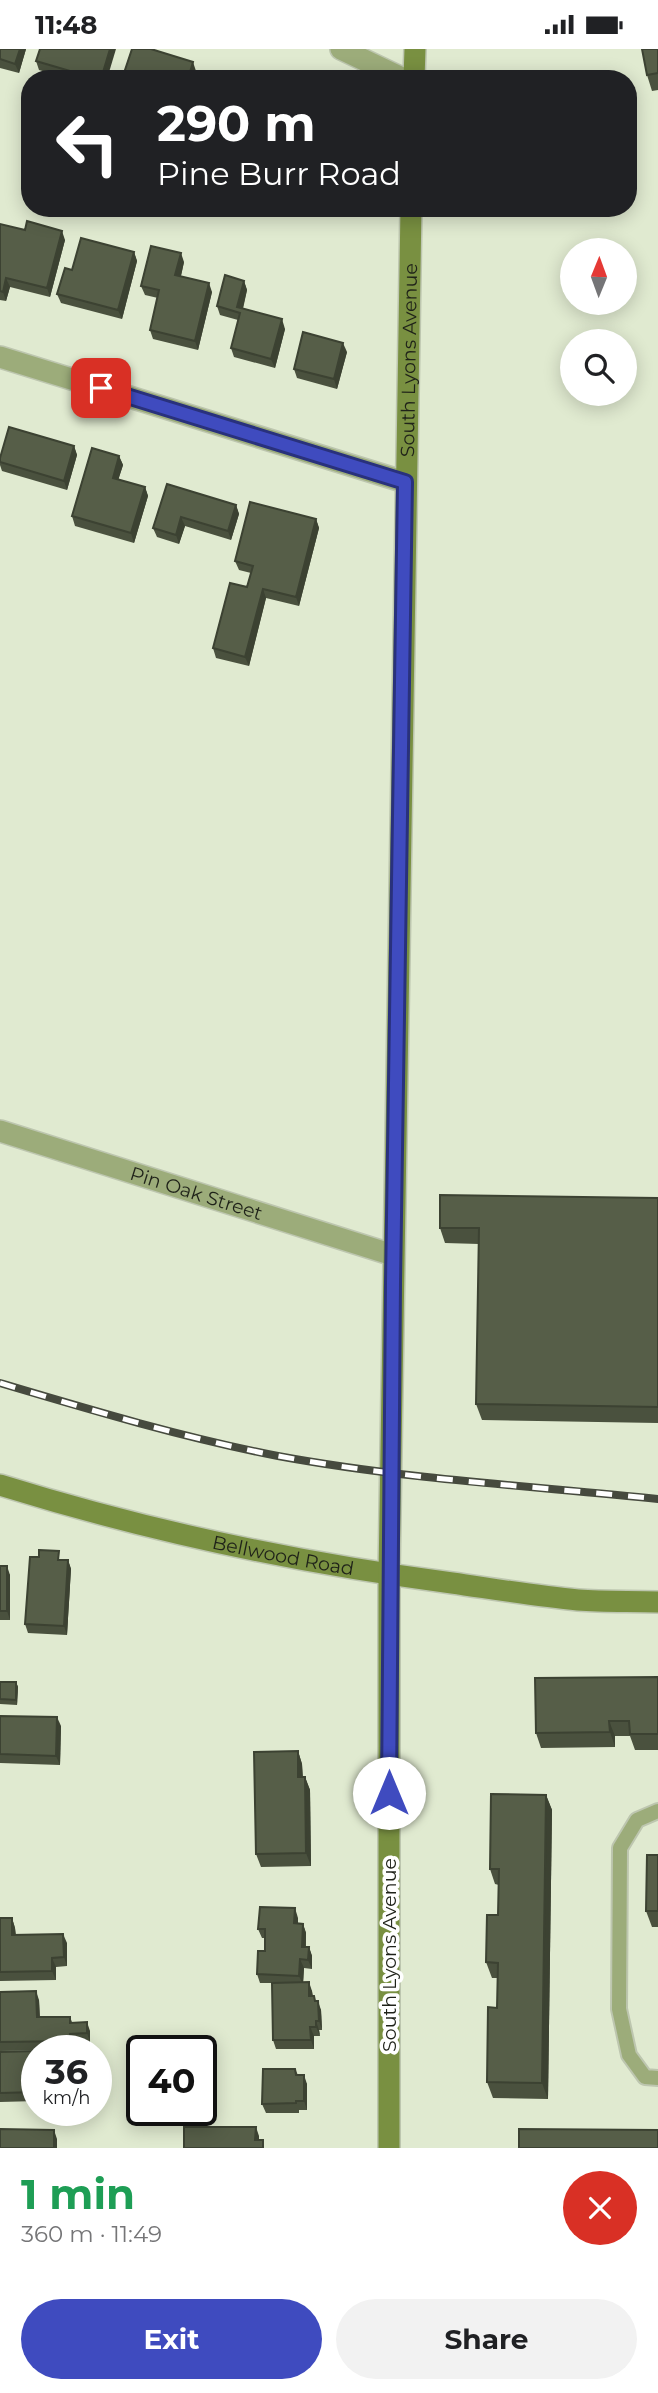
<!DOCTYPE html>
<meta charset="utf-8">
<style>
body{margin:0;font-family:Montserrat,sans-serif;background:#f2f2f2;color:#202124;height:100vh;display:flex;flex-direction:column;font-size:26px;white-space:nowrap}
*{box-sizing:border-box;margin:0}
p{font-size:23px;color:#757577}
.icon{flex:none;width:38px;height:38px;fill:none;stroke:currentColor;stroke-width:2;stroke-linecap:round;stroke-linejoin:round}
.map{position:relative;height:2099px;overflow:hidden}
.sheet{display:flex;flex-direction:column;background:#fff;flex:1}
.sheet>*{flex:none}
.top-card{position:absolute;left:21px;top:21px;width:616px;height:147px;border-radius:28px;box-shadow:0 4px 18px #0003;background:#202124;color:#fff;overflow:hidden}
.needle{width:46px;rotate:1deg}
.tools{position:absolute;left:560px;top:189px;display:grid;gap:14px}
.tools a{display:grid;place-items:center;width:77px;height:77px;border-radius:50%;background:#fff;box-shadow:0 4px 18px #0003;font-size:35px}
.speed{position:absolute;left:21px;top:1986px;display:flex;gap:14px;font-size:35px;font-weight:700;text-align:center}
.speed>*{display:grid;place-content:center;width:91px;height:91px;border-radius:50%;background:#fff;box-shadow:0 4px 18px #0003;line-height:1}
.speed small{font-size:18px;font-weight:400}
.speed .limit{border:4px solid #111;border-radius:10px;background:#fff;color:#111}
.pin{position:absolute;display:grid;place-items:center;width:60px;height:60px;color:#fff;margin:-30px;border-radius:14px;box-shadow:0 4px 10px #0006}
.me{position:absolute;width:77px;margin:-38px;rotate:0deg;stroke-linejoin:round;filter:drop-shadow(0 0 5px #0008)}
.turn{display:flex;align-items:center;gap:24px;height:147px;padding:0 21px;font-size:32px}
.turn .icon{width:91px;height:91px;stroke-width:2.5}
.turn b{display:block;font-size:49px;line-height:60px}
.round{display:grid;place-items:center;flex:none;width:74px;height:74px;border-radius:37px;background:#f2f2f2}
.summary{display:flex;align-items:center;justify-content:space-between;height:119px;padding:0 21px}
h1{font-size:42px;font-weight:700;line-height:52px;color:#1e9e55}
.button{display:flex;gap:14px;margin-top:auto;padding:14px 21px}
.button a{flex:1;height:80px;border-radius:42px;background:#3f4bbf;color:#fff;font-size:28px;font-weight:700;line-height:80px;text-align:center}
.button a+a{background:#f2f2f2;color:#202124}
.status{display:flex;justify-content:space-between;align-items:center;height:49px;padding:0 35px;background:#fff;direction:ltr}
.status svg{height:19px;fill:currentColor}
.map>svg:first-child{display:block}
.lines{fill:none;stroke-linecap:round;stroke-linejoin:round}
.lane-casing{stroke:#bdc6af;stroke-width:18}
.street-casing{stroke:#bdc6af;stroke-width:24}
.secondary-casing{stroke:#bdc6af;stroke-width:24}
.lane{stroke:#9cac7a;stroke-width:14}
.street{stroke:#9cac7a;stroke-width:21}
.secondary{stroke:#799041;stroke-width:21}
.rail-casing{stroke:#464a3e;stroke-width:8}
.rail{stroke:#fff;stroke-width:5;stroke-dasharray:16;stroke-linecap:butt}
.wall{fill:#4a513e}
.shaded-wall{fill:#3c4232}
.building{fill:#565e48;stroke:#3c4232;stroke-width:2}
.route-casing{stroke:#29317c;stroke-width:18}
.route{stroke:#3f4bbf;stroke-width:12}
.labels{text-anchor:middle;stroke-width:7;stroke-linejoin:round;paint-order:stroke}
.street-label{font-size:19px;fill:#1f2219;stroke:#fff}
</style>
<div class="status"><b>11:48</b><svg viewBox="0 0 49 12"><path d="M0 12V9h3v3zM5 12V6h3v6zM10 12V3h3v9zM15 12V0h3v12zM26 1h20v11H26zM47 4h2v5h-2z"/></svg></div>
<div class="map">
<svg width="658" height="2099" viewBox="0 0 658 2099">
<rect width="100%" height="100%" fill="#e0ead0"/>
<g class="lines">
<defs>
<polyline id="lane" points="658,1762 637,1771 620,1799 619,1960 629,2006 645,2028 658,2029"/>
<g id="street">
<polyline points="341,0 404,30"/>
<polyline points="0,308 405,433"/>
<path id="s1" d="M0 1082 393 1206"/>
</g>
<g id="secondary">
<polyline points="414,30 415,0"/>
<path id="s2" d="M0 1436C148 1482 298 1514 452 1534 494 1540 536 1547 578 1551 605 1553 632 1552 658 1553"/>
<path id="s3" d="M389 2099V1526L411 159"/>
</g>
</defs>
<use href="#lane" class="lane-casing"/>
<use href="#street" class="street-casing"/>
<use href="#secondary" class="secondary-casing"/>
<use href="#lane" class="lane"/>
<use href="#street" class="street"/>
<use href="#secondary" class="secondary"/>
<defs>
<path id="rail" d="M0 1334C91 1361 185 1389 278 1407 403 1430 531 1437 658 1450"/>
</defs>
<use href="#rail" class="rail-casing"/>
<use href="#rail" class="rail"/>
</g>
<g class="wall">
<polygon points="0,0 26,0 19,24 0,19"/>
<polygon points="658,0 658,41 652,42 647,26"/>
<polygon points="36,12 107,30 70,30 39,21"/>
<polygon points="0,175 65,191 50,248 10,238 6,252 0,251"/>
<polygon points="134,203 137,212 122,270 61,254 57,245 72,221"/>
<polygon points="184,213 181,227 212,243 198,301 153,290 150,281 158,249 145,246 141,237"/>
<polygon points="244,232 247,241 243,260 285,280 275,319 234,308 231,299 238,271 220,266 217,257"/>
<polygon points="347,303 337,340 297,329 294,320"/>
<polygon points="74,397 77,406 67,441 2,422 0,416 0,409"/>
<polygon points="119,407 123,416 118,431 145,438 148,447 134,494 75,477 72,467"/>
<polygon points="167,435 236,456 239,465 231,491 185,477 179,495 157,488 153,479"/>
<polygon points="316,470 319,479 299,557 266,549 249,617 216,609 213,599 247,538 251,524 239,521 235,512"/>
<polygon points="658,1149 658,1374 482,1371 476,1355 479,1195 445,1194 440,1179"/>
<polygon points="62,1511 68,1511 71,1520 67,1586 28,1584 25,1575"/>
<polygon points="0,1517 10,1526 10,1571 0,1571"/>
<polygon points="658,1628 658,1701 635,1701 630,1687 615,1687 615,1698 541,1699 536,1684"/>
<polygon points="0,1633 16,1633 18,1638 17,1656 0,1655"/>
<polygon points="0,1667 61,1677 60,1716 0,1714"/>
<polygon points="298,1702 302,1715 303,1728 305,1728 310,1741 311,1817 261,1818 256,1805"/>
<polygon points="546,1746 552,1761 548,2050 493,2049 487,2033 497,1959 498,1929 492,1929 486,1913 498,1866 499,1836 495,1835 490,1820"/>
<polygon points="658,1806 658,1878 652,1878 646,1862"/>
<polygon points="0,1869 12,1869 15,1879 16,1886 67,1894 67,1917 56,1918 56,1931 0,1932"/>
<polygon points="298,1869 298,1875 303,1875 306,1884 306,1898 309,1898 312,1907 312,1920 304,1919 303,1933 312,1942 313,1947 321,1961 322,1981 319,1981 320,1987 314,1987 314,2000 276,2000 273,1991 272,1934 260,1934 257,1925 265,1902 265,1889 262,1889 258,1880"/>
<polygon points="0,1943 39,1951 40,1968 70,1968 72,1973 90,1982 90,1993 74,1994 74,2001 0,2002"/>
<polygon points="37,2002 37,2052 0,2053 0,2003"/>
<polygon points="295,2020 298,2026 307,2035 307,2061 299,2061 299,2064 266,2064 262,2055"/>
</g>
<g class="shaded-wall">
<polygon points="20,0 26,0 19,24 15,15"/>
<polygon points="110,0 116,0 107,30 101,30"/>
<polygon points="193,13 196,22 194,30 188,30"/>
<polygon points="62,182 65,191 50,248 47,239"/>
<polygon points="134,203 137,212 122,270 118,261"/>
<polygon points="181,204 184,213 179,235 175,226"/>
<polygon points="6,229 10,238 6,252 3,243"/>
<polygon points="244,232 247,241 241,266 237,258"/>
<polygon points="209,234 212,243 198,301 195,292"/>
<polygon points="282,270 285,280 275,319 271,310"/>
<polygon points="343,294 347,303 337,340 334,330"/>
<polygon points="74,397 77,406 67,441 64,432"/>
<polygon points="119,407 123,416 116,438 113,429"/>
<polygon points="145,438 148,447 134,494 131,484"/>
<polygon points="236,456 239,465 231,491 228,482"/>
<polygon points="181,468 185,477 179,495 176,486"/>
<polygon points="316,470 319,479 299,557 296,548"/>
<polygon points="263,540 266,549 249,617 245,608"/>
<polygon points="68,1511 71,1520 67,1586 64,1577"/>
<polygon points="7,1517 10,1526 10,1571 7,1562"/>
<polygon points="16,1633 18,1638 17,1656 16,1651"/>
<polygon points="57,1668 61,1677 60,1716 56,1707"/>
<polygon points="609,1672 615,1687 615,1698 610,1683"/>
<polygon points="298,1702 302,1715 303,1741 298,1728"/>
<polygon points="305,1728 310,1741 311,1817 306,1804"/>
<polygon points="546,1746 552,1761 548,2050 542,2034"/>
<polygon points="295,1859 298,1869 298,1884 294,1874"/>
<polygon points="12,1869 15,1879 16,1895 12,1886"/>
<polygon points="303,1875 306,1884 305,1907 302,1898"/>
<polygon points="63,1885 67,1894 67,1917 64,1908"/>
<polygon points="309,1898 312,1907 312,1920 308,1911"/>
<polygon points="52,1909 56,1918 56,1931 52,1922"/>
<polygon points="300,1910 304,1919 303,1936 299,1927"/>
<polygon points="309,1933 312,1942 313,1956 309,1947"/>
<polygon points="36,1942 39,1951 40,1978 37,1968"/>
<polygon points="318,1952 321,1961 322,1981 319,1972"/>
<polygon points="316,1972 319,1981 320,1987 316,1978"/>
<polygon points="87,1973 90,1982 90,1993 87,1984"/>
<polygon points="310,1978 314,1987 314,2000 311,1991"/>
<polygon points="70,1985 74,1994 74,2001 71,1992"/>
<polygon points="304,2026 307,2035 307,2061 304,2052"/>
<polygon points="256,2078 259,2087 259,2099 255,2091"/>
<polygon points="54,2081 57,2090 57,2099 54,2099"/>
</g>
<g class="building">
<polygon points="0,0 20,0 15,15 0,10"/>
<polygon points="40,0 110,0 101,30 97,30 36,12"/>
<polygon points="132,0 151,0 193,13 188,30 122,30"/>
<polygon points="642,0 658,0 658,24 647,26"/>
<polygon points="27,172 62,182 47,239 6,229 3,243 0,242 0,175 25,181"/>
<polygon points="81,189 134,203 118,261 57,245 65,219 72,221"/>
<polygon points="151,197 181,204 175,226 209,234 195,292 150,281 159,241 141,237"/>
<polygon points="225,226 244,232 237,258 282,270 271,310 231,299 240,264 217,257"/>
<polygon points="303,283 343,294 334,330 294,320"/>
<polygon points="9,378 74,397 64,432 0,413 0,409"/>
<polygon points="92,399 119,407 113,429 145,438 131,484 72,467"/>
<polygon points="167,435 236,456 228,482 181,468 176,486 153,479"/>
<polygon points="250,453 316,470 296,548 263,540 245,608 213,599 230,534 247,538 253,517 235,512"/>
<polygon points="440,1146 658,1149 658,1358 476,1355 479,1179 440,1179"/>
<polygon points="39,1501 59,1502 58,1511 68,1511 64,1577 25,1575 30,1508 39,1508"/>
<rect x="0" y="1517" width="7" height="45"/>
<polygon points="658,1628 658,1685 630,1685 629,1672 609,1672 610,1683 536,1684 535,1629"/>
<polygon points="0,1633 16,1633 16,1651 0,1650"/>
<polygon points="0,1667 57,1668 56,1707 0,1705"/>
<polygon points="298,1702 298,1728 305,1728 306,1804 256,1805 254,1703"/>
<polygon points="491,1745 546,1746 542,2034 487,2033 488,1958 497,1959 498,1914 486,1913 487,1866 498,1866 499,1820 490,1820"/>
<polygon points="647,1806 658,1806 658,1862 646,1862"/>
<polygon points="260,1858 295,1859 294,1874 303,1875 302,1898 309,1898 308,1911 300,1910 299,1927 257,1925 258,1902 265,1902 265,1880 258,1880"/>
<polygon points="0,1869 12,1869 12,1886 63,1885 64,1908 52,1909 52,1922 0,1923"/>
<polygon points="309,1933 309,1947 314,1947 315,1952 318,1952 319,1972 316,1972 316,1978 310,1978 311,1991 273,1991 272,1934"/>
<polygon points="36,1942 37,1968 70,1968 70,1974 87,1973 87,1984 70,1985 71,1992 0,1993 0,1943"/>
<polygon points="37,2002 37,2043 0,2044 0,2003"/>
<polygon points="263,2020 295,2020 296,2026 304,2026 304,2052 296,2052 296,2054 262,2055"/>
<polygon points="184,2078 256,2078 255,2091 263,2091 263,2099 184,2099"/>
<polygon points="0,2080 54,2081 54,2099 0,2099"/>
<polygon points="519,2080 658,2081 658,2099 519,2099"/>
</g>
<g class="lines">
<defs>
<polyline id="route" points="101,339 405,433 393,1234 389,1744"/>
</defs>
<use href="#route" class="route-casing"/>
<use href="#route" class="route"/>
</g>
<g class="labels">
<g class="street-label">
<text dy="7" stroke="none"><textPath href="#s3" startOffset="1788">South Lyons Avenue</textPath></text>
<text dy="7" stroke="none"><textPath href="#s1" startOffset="206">Pin Oak Street</textPath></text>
<text dy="7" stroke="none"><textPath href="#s2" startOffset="292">Bellwood Road</textPath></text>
<text transform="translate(389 1906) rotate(-90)" y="7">South Lyons Avenue</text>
</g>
</g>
</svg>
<div class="tools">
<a><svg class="needle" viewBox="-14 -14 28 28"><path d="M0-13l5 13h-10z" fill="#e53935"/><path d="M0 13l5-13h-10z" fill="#757577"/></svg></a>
<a><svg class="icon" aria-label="search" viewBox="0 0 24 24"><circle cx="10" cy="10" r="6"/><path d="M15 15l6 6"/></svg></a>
</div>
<div class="speed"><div>36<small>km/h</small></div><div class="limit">40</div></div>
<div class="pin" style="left:101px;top:339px;background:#d93025"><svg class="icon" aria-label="arrive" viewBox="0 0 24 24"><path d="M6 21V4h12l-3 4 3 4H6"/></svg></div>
<svg class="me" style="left:389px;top:1744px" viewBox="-20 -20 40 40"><circle r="19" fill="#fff"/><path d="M0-13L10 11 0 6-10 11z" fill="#3f4bbf"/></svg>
<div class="top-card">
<div class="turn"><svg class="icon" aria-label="left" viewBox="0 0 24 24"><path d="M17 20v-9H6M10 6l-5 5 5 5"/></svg><div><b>290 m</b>Pine Burr Road</div></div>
</div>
</div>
<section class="sheet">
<div class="summary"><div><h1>1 min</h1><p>360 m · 11:49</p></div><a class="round" style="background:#d93025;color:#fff"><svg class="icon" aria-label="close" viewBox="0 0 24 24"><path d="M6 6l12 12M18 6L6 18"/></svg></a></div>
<div class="button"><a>Exit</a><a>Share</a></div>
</section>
